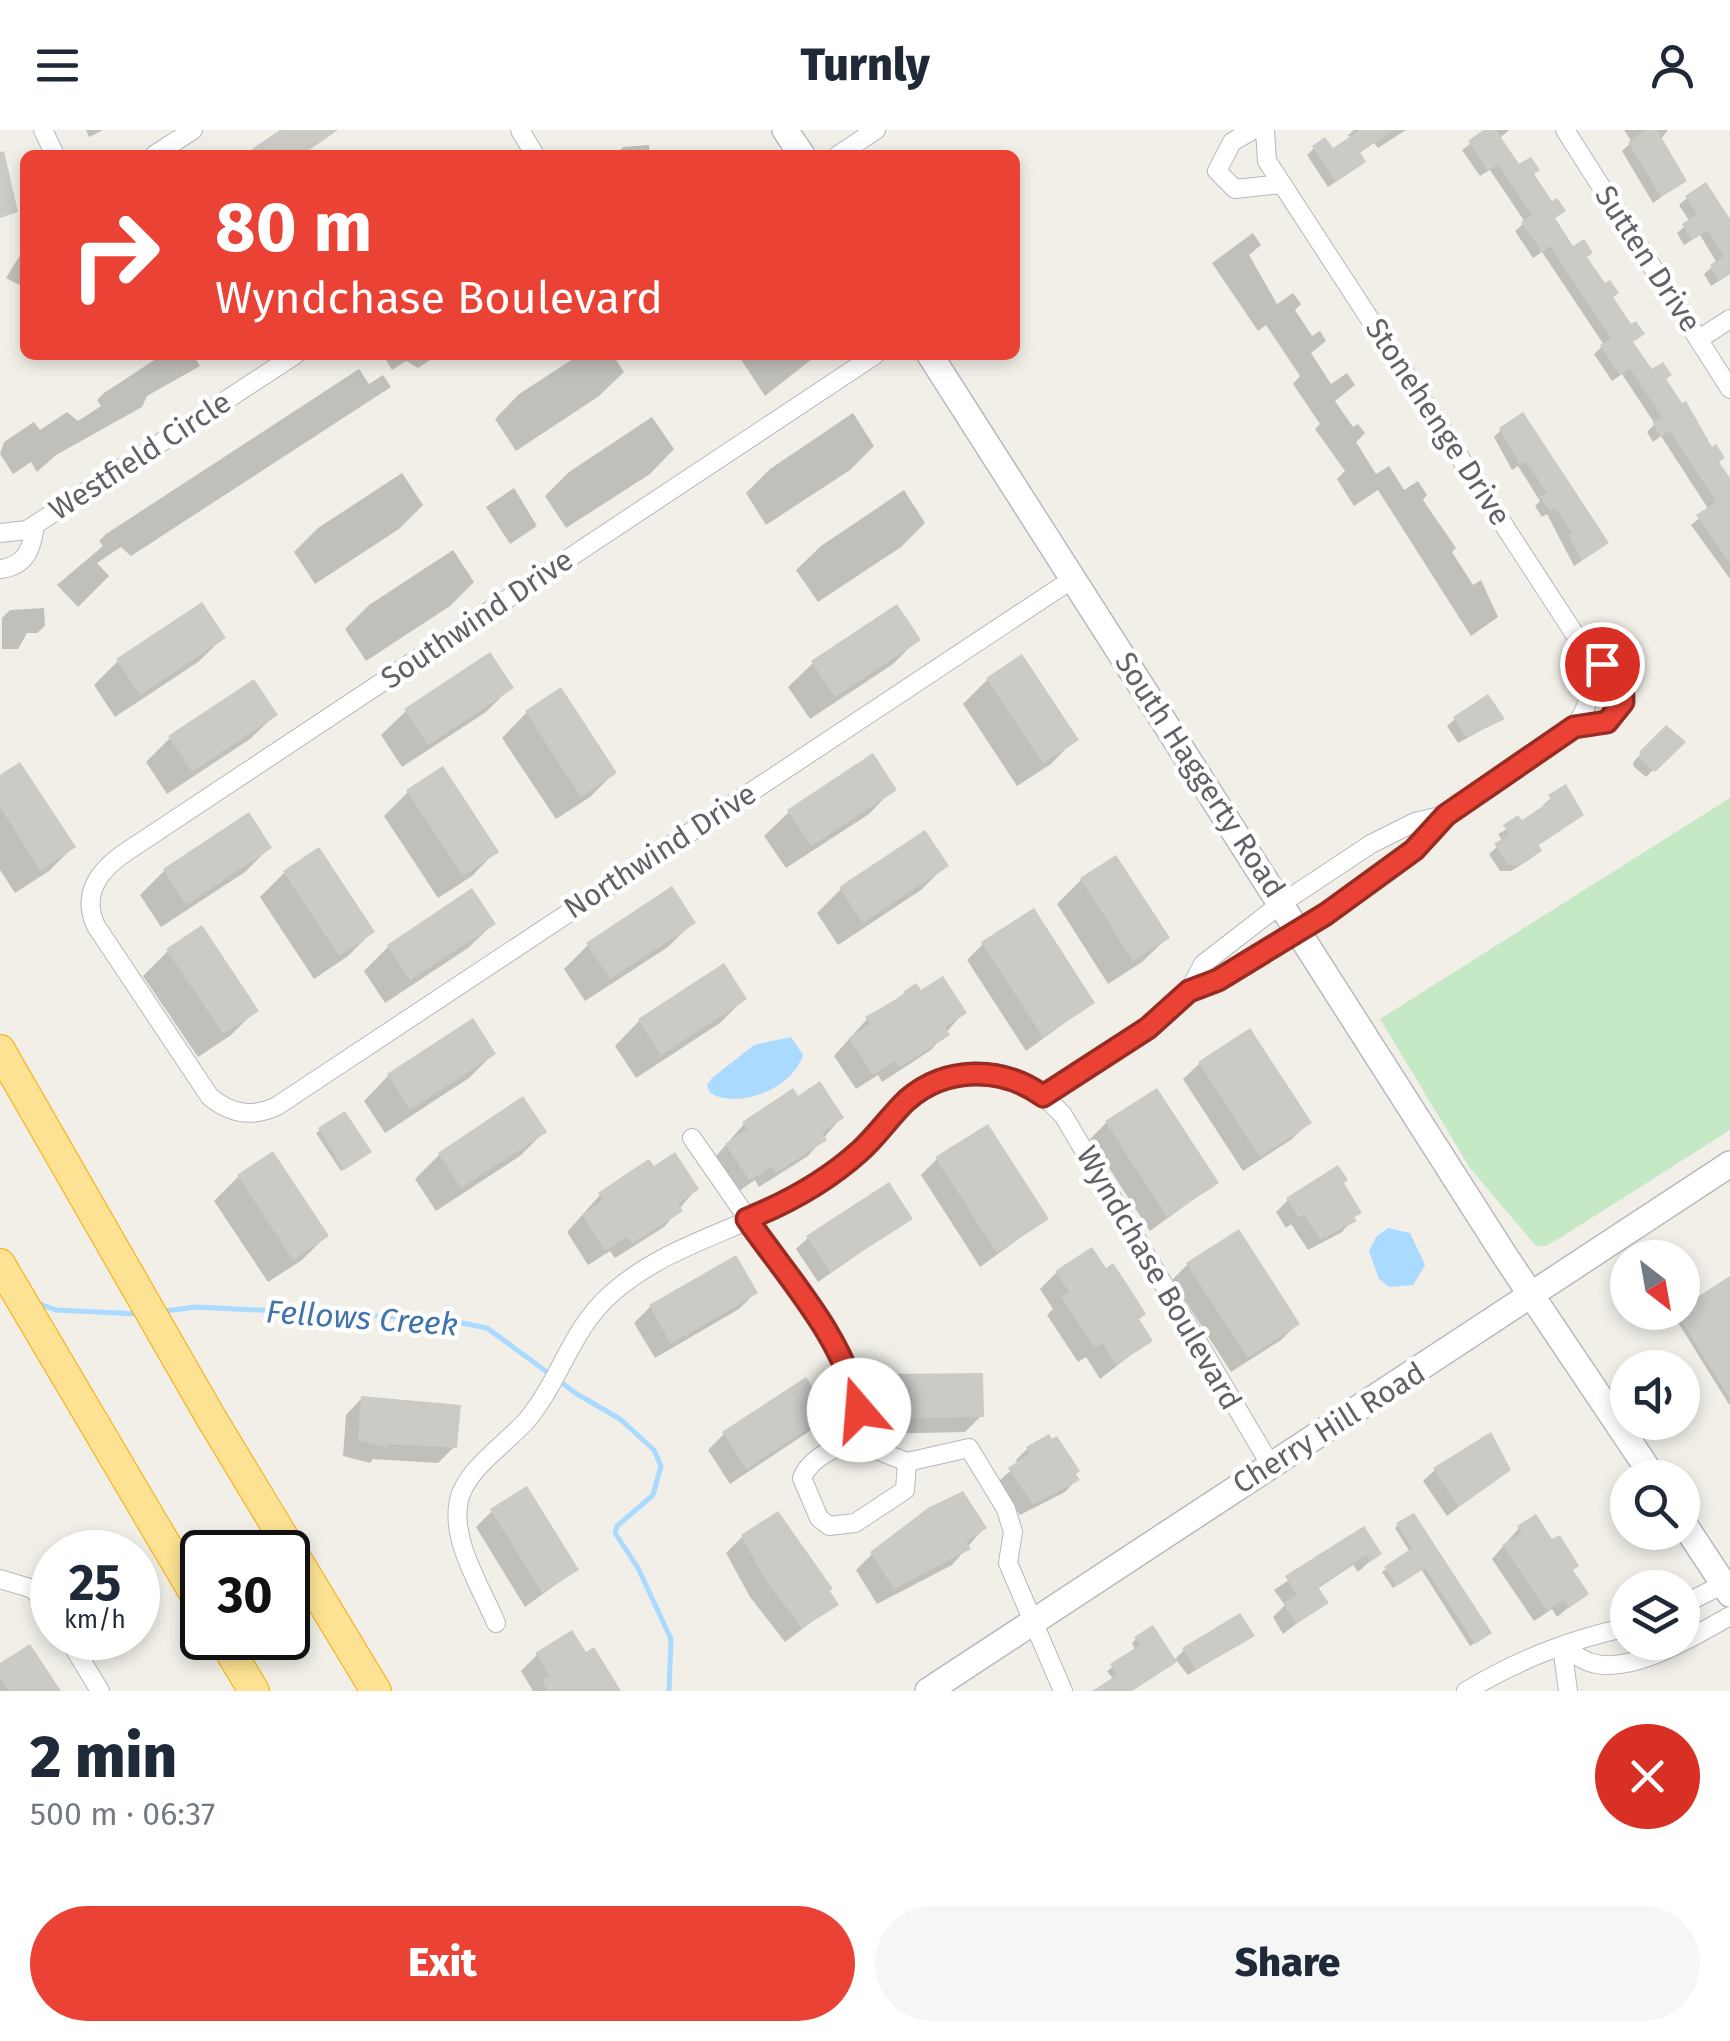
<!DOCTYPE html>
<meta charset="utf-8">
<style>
body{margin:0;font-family:"Fira Sans",sans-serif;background:#f6f6f7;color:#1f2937;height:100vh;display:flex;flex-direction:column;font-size:38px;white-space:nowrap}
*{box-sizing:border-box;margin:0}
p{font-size:32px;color:#747a83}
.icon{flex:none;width:55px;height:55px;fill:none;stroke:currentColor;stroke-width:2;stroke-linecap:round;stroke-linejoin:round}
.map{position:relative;height:1561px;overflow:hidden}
.sheet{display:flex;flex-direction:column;background:#fff;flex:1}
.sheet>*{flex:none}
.guide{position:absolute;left:20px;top:20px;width:1000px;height:210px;border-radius:15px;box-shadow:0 5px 15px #0003;background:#ea4335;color:#fff;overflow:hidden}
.needle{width:65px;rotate:149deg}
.controls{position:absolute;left:1610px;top:1110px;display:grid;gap:20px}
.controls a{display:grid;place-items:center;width:90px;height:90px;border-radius:50%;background:#fff;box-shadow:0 5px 15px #0003;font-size:50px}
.speed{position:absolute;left:30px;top:1400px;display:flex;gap:20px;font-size:50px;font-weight:700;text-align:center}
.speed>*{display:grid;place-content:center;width:130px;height:130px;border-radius:50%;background:#fff;box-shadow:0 5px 15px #0003;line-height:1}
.speed small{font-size:25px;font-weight:400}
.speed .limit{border:5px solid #111;border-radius:15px;background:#fff;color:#111}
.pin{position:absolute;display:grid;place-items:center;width:85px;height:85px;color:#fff;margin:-42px;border:5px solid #fff;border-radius:50%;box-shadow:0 2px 10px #0007}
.me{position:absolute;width:110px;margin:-55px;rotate:342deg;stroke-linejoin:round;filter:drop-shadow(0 0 8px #0008)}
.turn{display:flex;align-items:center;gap:35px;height:210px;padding:0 30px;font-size:45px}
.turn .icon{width:130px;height:130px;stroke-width:2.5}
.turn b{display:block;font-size:70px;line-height:85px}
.round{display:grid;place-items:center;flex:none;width:105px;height:105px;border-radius:52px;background:#f6f6f7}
.head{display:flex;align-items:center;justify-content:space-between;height:170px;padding:0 30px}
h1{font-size:60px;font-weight:800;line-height:75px}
.primary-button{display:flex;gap:20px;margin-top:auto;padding:20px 30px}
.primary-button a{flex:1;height:115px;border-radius:60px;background:#ea4335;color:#fff;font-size:40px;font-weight:800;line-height:115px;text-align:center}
.primary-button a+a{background:#f6f6f7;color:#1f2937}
header{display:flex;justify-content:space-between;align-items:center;height:130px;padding:0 30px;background:#fff;font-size:45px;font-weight:800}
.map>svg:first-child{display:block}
.green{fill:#c5e8c5}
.water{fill:#aadaff}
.shadow{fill:#0003}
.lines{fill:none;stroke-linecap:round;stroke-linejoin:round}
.stream{stroke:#aadaff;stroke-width:5}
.building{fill:#cccac5}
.street-casing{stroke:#b5b8bc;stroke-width:20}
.secondary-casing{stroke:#b6babf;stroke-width:28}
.highway-casing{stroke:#f9ab00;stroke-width:32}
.street{stroke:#fff;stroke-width:18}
.secondary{stroke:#fff;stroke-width:25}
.highway{stroke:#fde293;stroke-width:30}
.route-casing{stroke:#982c22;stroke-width:25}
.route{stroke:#ea4335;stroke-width:18}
.labels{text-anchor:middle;stroke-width:9;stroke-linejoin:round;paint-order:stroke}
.street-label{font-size:30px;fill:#5f6368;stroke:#fff}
.water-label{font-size:32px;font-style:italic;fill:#4174aa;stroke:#fff}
</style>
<header><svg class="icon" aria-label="menu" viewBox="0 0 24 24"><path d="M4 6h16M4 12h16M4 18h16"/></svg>Turnly<svg class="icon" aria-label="person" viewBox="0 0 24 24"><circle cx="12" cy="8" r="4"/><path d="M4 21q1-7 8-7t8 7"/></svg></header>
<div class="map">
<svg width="1730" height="1561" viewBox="0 0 1730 1561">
<rect width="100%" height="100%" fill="#f1efe8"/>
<polygon class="green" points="1730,668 1730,1000 1563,1106 1546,1116 1536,1116 1470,1038 1380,889"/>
<g class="water">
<path d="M791 907 803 925C793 958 740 980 710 963L707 955 712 948 754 915Z"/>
<polygon points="1388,1098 1410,1103 1425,1135 1413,1155 1389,1157 1379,1149 1369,1121 1376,1107"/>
</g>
<g class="shadow">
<polygon points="86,0 103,0 89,7"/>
<polygon points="1354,0 1406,0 1378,18 1374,13 1358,24 1355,39 1328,57 1307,25 1314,18 1332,22 1351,9 1348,5"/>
<polygon points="1488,0 1509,0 1499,9 1551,74 1563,81 1552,90 1573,120 1584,128 1611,168 1631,213 1651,243 1664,250 1717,333 1730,363 1730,449 1691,395 1709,380 1661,306 1653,312 1647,302 1655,294 1622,244 1612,251 1594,224 1604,215 1542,122 1533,128 1515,101 1525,92 1490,40 1480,46 1462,20"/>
<polygon points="1624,0 1668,0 1660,10 1684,50 1653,73 1622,21 1632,12"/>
<polygon points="649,15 650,25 615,25 623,17"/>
<polygon points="1687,68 1730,93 1730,144 1711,156 1704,144 1717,133 1700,105 1684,115 1677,103 1690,92 1679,75"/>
<polygon points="1253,103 1261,115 1249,125 1277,174 1293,163 1301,174 1295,180 1312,206 1320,201 1326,211 1311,223 1331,254 1347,243 1355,255 1335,271 1353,297 1358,294 1365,303 1356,312 1376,344 1389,336 1404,360 1418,351 1427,365 1423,370 1456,418 1452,422 1473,455 1481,450 1498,487 1471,506 1378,360 1354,376 1337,349 1345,341 1315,299 1320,294 1293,254 1300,246 1266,195 1258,201 1212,133"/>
<polygon points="25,117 25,158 6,148"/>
<polygon points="162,225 193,225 200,236 147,266 142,277 56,325 37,342 31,332 13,344 0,324 4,312 34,292 40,300 67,282 78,291 101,276 97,270 104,263"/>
<polygon points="383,225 438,225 418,238 406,231 392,240"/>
<polygon points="579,225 613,225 624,242 599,266 516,321 495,289 519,264"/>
<polygon points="738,225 817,225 765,266"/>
<polygon points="359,239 369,254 383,245 391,257 131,426 121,417 97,433 109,446 78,477 57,455 103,416 99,411 106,404"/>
<polygon points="853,283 874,316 850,340 766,395 746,363 770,339"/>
<polygon points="652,287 674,319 650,344 566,398 545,366 569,342"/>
<polygon points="1501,300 1606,413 1598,420 1574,436 1547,384 1542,387 1535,376 1540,371 1518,336 1512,340 1494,307"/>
<polygon points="402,343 423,375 399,399 315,454 294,422 318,398"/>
<polygon points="514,358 537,396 510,414 486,377"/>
<polygon points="904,360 925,393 901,417 818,472 796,440 821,416"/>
<polygon points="453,420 474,452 450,476 366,531 345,499 369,475"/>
<polygon points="44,478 45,496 37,503 27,503 18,519 2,519 2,488 10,480"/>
<polygon points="223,508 198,532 115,587 94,555 118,531"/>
<polygon points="917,510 893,534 810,589 788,557 813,533"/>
<polygon points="1022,528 1075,609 1051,634 1017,656 963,574 987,550"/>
<polygon points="510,558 486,582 402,637 381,605 406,581"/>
<polygon points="560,561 614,643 590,667 556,689 502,608 526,583"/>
<polygon points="275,585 250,609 167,664 146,632 170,608"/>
<polygon points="1455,589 1502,589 1458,613 1447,596"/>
<polygon points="1666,599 1682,612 1646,647 1633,636 1634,631"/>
<polygon points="0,648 73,717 49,741 15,763 0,740"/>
<polygon points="1565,657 1532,728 1511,741 1500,741 1489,724 1503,712 1498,704 1545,678 1543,675"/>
<polygon points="893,659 869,684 786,738 764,706 789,682"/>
<polygon points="408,662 496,721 472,746 438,768 384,686"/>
<polygon points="269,718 245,742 161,797 140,765 164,741"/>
<polygon points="1115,728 1167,808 1142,832 1108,854 1057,774 1081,750"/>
<polygon points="945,736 921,760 838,815 817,783 841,759"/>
<polygon points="284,743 372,802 348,826 314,849 260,767"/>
<polygon points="693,792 668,817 585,871 564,839 588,815"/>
<polygon points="493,794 468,818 385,873 364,841 388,817"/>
<polygon points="983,814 1092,873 1026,921 967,830"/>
<polygon points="168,821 255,881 231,905 198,927 143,846"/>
<polygon points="723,836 744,869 720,893 636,948 615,916 639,891"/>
<polygon points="915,856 920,864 964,882 931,920 882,952 878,945 856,959 834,926 867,889"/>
<polygon points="472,891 493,924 469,948 385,1003 364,971 388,946"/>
<polygon points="1199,934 1308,993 1292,1009 1243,1041 1183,949"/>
<polygon points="1157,961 1216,1053 1150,1101 1090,1009 1106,993"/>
<polygon points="797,969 841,988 808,1026 759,1057 755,1050 733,1065 711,1032 744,994"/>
<polygon points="344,984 366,1025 341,1041 316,1003"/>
<polygon points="544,1002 520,1026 436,1081 415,1049 439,1025"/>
<polygon points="937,1029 1046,1089 980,1137 921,1045"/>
<polygon points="238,1047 326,1106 302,1130 268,1152 214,1071"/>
<polygon points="1341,1054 1359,1082 1342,1102 1308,1120 1291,1094 1286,1098 1276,1082 1288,1070"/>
<polygon points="696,1059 664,1097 615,1128 610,1121 588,1135 567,1102 600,1065"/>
<polygon points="910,1088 818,1152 796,1119 808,1108"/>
<polygon points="1188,1134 1297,1194 1281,1210 1231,1242 1172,1150"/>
<polygon points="1056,1143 1137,1190 1150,1210 1100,1249 1086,1227 1078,1232 1047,1185 1053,1179 1040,1159"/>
<polygon points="1730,1149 1730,1276 1674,1186"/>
<polygon points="755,1163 739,1179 655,1228 634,1193 650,1177"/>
<polygon points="884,1246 981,1286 965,1302 868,1304 868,1263"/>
<polygon points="362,1268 455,1316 438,1333 373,1329 370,1333 343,1326 346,1285"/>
<polygon points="827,1284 811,1300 730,1354 708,1320 724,1304"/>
<polygon points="1027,1319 1076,1350 1065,1362 1020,1385 998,1352 1018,1334 1016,1330"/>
<polygon points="1435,1340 1507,1340 1447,1386 1423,1351"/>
<polygon points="492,1381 576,1440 525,1477 476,1397"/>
<polygon points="1398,1395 1485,1506 1470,1516 1421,1439 1393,1458 1382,1442 1410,1422 1395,1398"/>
<polygon points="984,1398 952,1435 877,1474 856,1440 872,1424"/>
<polygon points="1519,1398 1570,1441 1585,1464 1557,1487 1552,1479 1534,1491 1492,1429"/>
<polygon points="1364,1399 1379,1423 1358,1442 1353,1435 1317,1459 1325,1472 1283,1504 1273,1487 1285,1475 1274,1460"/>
<polygon points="742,1407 827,1462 835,1474 785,1512 750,1467 726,1423"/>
<polygon points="1252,1505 1188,1545 1176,1530 1130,1561 1097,1561 1114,1550 1107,1541 1136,1521 1132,1513 1136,1509 1173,1531 1184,1520"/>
<polygon points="537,1525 586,1525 619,1561 533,1561 521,1541"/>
<polygon points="0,1536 58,1561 0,1561"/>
</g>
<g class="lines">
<g class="stream">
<polyline points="37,1173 56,1180 139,1184"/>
<polyline points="165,1181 196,1177 441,1189 487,1198 577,1264 620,1289 654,1320 661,1336 653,1365 617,1396 615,1403 638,1438 671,1509 669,1561"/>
</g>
</g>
<g class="building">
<polygon points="280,0 338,0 302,25 243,25"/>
<polygon points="1360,0 1394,0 1360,22 1366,32 1336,52 1312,16 1325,7 1333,18"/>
<polygon points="1483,0 1496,0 1519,34 1531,27 1540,40 1534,44 1552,71 1557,68 1566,81 1555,88 1573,116 1584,109 1593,123 1587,127 1605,153 1610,150 1619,163 1613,167 1631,194 1636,191 1645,204 1633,212 1652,239 1663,232 1672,245 1666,249 1682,273 1686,271 1712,317 1716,314 1725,328 1719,332 1730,348 1730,433 1696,385 1716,372 1670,301 1661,306 1652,293 1662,287 1630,239 1620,245 1600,215 1611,208 1550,116 1542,122 1521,92 1532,85 1498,34 1488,41 1468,11"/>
<polygon points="1646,0 1657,0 1687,51 1661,67 1628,12"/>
<polygon points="4,21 18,82 0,88 0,22"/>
<polygon points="1706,52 1730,89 1730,144 1719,151 1710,135 1724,126 1708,100 1692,110 1682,94 1697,84 1685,66"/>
<polygon points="1523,282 1609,413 1582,430 1568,405 1572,403 1555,378 1550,381 1540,367 1547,363 1526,331 1520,335 1499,298"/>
<polygon points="202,472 226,508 140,565 116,529"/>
<polygon points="897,474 921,510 835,567 811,531"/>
<polygon points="490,522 514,558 428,615 404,579"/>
<polygon points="1022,524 1079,610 1043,633 986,548"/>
<polygon points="254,549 278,585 192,642 168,606"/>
<polygon points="561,557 617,643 581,667 525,581"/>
<polygon points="1488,564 1505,589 1466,607 1453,587"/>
<polygon points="1666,595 1686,612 1655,642 1639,628 1640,621"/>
<polygon points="873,623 897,660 811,716 787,680"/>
<polygon points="20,632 76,717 40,741 0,677 0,645"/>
<polygon points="443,636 499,722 463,746 406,660"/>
<polygon points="1566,654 1584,685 1539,715 1542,721 1520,735 1508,735 1494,714 1509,704 1503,695 1518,685 1522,690 1552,670 1548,665"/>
<polygon points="249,682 272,718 186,775 163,739"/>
<polygon points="925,700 949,736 863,793 839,757"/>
<polygon points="319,717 375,802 339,826 283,741"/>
<polygon points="1116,725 1170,808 1133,831 1080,748"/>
<polygon points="672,756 696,793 610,849 586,813"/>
<polygon points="472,758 496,794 410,850 387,815"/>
<polygon points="1034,778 1095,873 1043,907 981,812"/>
<polygon points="202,795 259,881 223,904 166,819"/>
<polygon points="724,833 747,869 661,925 638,889"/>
<polygon points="943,846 967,883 945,897 950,905 899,938 895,931 873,945 849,908 870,894 865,887 905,864 903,862 916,853 921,860"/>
<polygon points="473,888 496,924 410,980 387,944"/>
<polygon points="1250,898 1312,993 1260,1027 1198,932"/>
<polygon points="820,951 844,988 822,1002 827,1010 776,1043 771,1036 750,1051 725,1014 747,999 742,992 780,967 793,958 798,966"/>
<polygon points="1157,958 1219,1053 1167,1087 1105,991"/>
<polygon points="523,966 547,1002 461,1058 438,1023"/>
<polygon points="345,981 372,1022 344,1040 318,998"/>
<polygon points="988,994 1049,1089 997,1123 935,1027"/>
<polygon points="273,1021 329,1106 293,1130 237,1045"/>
<polygon points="675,1022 699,1059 678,1073 683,1081 632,1114 627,1107 605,1121 582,1085 603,1070 598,1063 635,1038 649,1029 654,1036"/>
<polygon points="1338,1035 1348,1050 1344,1053 1362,1083 1354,1087 1357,1091 1320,1110 1304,1084 1299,1088 1286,1068"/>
<polygon points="889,1052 913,1089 830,1142 806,1106"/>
<polygon points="1239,1099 1300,1194 1248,1228 1186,1133"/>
<polygon points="1092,1117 1106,1138 1113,1133 1129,1157 1146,1184 1139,1189 1153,1211 1116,1235 1102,1213 1095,1218 1070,1181 1061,1167 1069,1162 1055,1141"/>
<polygon points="736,1125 758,1163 671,1214 649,1175"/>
<polygon points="1730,1146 1730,1269 1676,1182 1682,1182 1682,1177"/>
<polygon points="983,1243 984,1287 883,1289 883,1244"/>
<polygon points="806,1247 830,1284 747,1339 722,1302"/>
<polygon points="361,1266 461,1275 457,1318 388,1314 388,1318 358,1310"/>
<polygon points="1491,1302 1511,1340 1459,1377 1433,1338"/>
<polygon points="1049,1304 1052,1309 1057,1306 1080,1341 1076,1344 1080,1350 1033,1375 1008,1338 1030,1323 1026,1317"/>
<polygon points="527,1356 579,1440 542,1463 490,1379"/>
<polygon points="963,1361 987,1398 966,1412 971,1419 894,1459 870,1422 928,1378"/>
<polygon points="778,1381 833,1459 830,1461 839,1475 802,1498 766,1451 741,1405"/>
<polygon points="1414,1383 1492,1503 1475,1514 1425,1438 1397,1456 1384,1437 1412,1418 1396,1393"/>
<polygon points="1536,1384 1552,1409 1560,1405 1579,1436 1573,1440 1589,1464 1569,1478 1564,1470 1547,1481 1502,1415 1522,1403 1517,1396"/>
<polygon points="1364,1396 1382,1424 1370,1432 1366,1425 1318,1457 1329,1473 1296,1494 1283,1473 1297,1464 1285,1446"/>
<polygon points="1240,1483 1255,1506 1196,1540 1182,1518"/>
<polygon points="1153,1495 1177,1532 1132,1561 1092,1561 1117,1545 1110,1534 1140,1515 1134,1507"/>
<polygon points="572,1500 586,1522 594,1517 621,1561 548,1561 542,1550 549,1546 535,1523"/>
<polygon points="30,1514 61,1561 9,1561 0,1547 0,1533"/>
</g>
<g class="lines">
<defs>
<g id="street">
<polyline points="43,0 55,25"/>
<polyline points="520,0 535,25"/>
<polyline points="1253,0 1232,12 1217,41 1235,59 1282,54"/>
<polyline points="1565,0 1730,259"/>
<polyline points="154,25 193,0"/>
<polyline points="838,25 876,0"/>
<polyline points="1699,209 1730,189"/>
<path d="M875 225 126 722C99 740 81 764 96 796L210 967C231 984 252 988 277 976L1074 448"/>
<polyline points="0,403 27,400 295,225"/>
<path d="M0 439C26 436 32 419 35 395"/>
<polyline points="1574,597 1607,591 1623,572 1623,554 1616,541 1590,532"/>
<path d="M1189 861 1218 851 1326 784 1415 720 1445 685 1574 597C1591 575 1595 549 1587 523L1267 31 1265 0"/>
<polyline points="1043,966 1148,898 1189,861 1203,834 1282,773 1371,714 1415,692 1445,685"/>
<path d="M692 1008 833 1212 854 1254 859 1313C839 1313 810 1328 802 1348L819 1388 829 1396 855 1393 905 1360 907 1332 969 1318 1006 1379 1013 1402 1008 1433 1063 1561"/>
<polyline points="859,1313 907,1332"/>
<polyline points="0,1449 33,1459 52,1483"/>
<polyline points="1682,1475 1730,1451"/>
<path d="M496 1493C481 1457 450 1410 459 1370 466 1339 506 1314 527 1290 560 1251 571 1199 611 1164 660 1120 722 1105 779 1076 799 1066 818 1052 837 1039 880 1009 904 953 962 945 1003 938 1036 956 1063 985L1270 1334"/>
<polyline points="68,1508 100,1561"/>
<path d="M1562 1516C1570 1521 1580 1529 1589 1532 1629 1547 1696 1505 1730 1486"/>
<polyline points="1562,1516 1568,1561"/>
<path d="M1466 1561C1518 1530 1568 1510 1628 1497"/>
</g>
<g id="secondary">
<polyline points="785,0 802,25"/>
<polyline points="930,225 1505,1126 1654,1348"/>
<polyline points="1682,1391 1730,1464"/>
<polyline points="928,1561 1730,1034"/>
</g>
<g id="highway">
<polyline points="0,920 210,1286 376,1561"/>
<polyline points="0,1134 202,1476"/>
<polyline points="222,1508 254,1561"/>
</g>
</defs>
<use href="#street" class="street-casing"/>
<use href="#secondary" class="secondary-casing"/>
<use href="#highway" class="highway-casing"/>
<use href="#street" class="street"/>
<use href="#secondary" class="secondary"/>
<use href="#highway" class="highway"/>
</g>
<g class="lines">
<defs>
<path id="route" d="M859 1280C845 1209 788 1148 747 1089 787 1073 828 1050 860 1021 877 1006 890 986 907 970 946 936 1002 936 1043 966L1148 898 1189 861 1218 850 1326 784 1414 720 1446 685 1574 597 1607 592 1623 572C1623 553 1620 544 1602 534"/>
</defs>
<use href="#route" class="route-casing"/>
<use href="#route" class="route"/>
</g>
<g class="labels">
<g class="street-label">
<text transform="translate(1648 129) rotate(57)" y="10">Sutten Drive</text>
<text transform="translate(1438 292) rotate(57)" y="10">Stonehenge Drive</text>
<text transform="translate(140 326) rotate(-33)" y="10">Westfield Circle</text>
<text transform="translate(477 489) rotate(-34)" y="10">Southwind Drive</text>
<text transform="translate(1200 645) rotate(57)" y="10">South Haggerty Road</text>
<text transform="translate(660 721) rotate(-33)" y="10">Northwind Drive</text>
<text transform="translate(1159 1148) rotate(60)" y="10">Wyndchase Boulevard</text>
<text transform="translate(1329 1298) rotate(-32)" y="10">Cherry Hill Road</text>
</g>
<g class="water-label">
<text transform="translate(362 1188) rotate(4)" y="11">Fellows Creek</text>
</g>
</g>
</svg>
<div class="controls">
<a><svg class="needle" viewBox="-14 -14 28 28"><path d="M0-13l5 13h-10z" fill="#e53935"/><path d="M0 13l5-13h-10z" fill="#747a83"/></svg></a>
<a><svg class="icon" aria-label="sound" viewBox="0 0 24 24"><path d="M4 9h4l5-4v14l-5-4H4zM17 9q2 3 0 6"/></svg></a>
<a><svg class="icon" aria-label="search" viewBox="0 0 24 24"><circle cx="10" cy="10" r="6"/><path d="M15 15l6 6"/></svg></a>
<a><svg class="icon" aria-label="layers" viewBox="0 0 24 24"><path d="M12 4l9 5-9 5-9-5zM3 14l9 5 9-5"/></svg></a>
</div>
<div class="speed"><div>25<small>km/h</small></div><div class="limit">30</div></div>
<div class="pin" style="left:1602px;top:534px;background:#d93025"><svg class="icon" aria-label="arrive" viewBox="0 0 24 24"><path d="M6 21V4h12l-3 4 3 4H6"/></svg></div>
<svg class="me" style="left:859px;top:1280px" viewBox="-20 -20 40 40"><circle r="19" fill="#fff"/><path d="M0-13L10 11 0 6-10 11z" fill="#ea4335"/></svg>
<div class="guide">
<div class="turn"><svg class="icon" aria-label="right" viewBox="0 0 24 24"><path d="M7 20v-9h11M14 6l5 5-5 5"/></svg><div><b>80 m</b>Wyndchase Boulevard</div></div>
</div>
</div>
<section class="sheet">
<div class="head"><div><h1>2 min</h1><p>500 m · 06:37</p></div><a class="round" style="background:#d93025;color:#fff"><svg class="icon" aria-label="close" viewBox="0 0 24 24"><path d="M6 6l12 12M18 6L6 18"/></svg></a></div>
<div class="primary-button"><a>Exit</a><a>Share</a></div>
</section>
